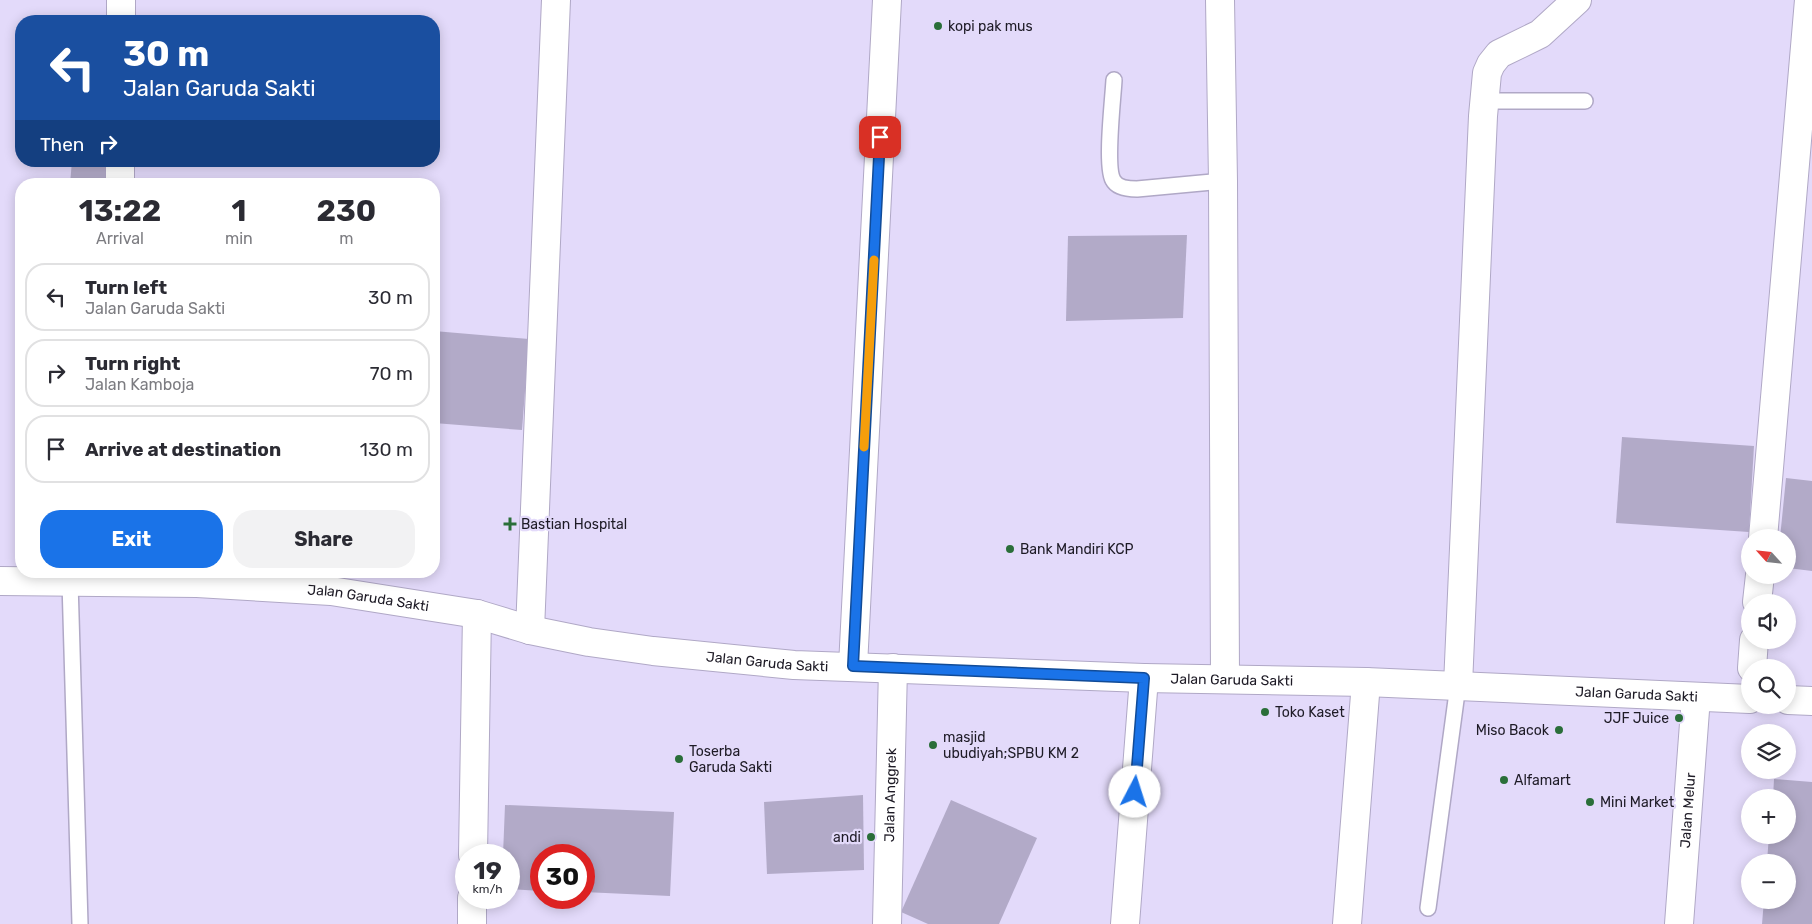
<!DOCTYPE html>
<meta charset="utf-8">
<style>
body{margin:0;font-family:Rubik,sans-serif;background:#f2f2f3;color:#2b2b33;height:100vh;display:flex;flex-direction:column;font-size:19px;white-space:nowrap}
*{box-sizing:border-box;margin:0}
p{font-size:16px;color:#7c7c81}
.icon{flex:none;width:28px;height:28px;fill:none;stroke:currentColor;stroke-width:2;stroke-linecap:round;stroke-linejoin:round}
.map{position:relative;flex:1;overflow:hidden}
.panel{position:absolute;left:15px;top:178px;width:425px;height:400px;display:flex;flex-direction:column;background:#fff;border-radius:20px;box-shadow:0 2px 12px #0003}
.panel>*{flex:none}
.guide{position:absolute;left:15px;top:15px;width:425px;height:152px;border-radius:20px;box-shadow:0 2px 12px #0003;background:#1a4fa0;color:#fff;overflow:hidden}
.needle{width:32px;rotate:297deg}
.fabs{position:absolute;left:1741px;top:529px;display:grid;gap:10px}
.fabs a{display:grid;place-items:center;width:55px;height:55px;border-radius:50%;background:#fff;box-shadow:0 2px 12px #0003;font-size:25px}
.speed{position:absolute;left:455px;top:844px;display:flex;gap:10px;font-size:25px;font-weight:700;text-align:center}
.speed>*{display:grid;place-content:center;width:65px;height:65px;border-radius:50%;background:#fff;box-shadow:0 2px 12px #0003;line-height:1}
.speed small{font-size:12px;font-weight:400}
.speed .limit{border:8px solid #d22;background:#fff;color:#111}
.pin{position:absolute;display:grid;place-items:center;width:42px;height:42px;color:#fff;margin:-21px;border-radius:10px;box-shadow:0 2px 8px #0006}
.me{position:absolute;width:55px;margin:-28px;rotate:5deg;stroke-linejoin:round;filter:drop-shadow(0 0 4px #0008)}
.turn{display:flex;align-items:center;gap:18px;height:105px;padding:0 25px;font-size:22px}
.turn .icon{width:65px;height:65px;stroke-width:2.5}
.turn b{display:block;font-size:35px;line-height:42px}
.then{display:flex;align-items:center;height:48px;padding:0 25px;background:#0003;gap:10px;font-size:19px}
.eta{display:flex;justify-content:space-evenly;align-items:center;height:85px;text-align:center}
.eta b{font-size:30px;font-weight:700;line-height:35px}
.action{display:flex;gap:10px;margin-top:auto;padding:10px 25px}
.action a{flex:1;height:58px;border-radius:20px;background:#1a73e8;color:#fff;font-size:20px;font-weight:700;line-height:58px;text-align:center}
.action a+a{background:#f2f2f3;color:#2b2b33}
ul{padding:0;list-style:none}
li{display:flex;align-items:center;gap:15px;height:68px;margin:0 10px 8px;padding:0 15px;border:2px solid #e1e1e2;border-radius:20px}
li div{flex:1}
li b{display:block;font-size:19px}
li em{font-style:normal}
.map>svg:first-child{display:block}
.building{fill:#b2aac8}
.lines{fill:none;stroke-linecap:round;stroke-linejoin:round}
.lane-casing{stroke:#b0a8c6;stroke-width:18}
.street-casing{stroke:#b0a8c6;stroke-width:30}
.secondary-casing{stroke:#b0a8c6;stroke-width:30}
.highway-casing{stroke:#b0a8c6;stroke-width:30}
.lane{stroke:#fff;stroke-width:15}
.street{stroke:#fff;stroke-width:28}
.secondary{stroke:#fff;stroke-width:28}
.highway{stroke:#fff;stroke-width:28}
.route-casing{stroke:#114b97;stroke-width:12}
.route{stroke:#1a73e8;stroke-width:9}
.slow{stroke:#f59e0b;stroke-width:9}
.poi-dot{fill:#2a6e39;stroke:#e3dafa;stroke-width:2}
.labels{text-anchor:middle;stroke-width:4.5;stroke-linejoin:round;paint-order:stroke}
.poi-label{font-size:14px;fill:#1e1b26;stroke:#e3dafa;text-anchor:start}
.street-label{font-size:14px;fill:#1e1b26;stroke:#e3dafa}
</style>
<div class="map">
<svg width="1812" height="924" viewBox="0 0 1812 924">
<rect width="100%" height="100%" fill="#e3dafa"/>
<g class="building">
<polygon points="72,161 109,161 108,184 70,184"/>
<polygon points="1187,235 1183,318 1066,321 1068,236"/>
<polygon points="434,331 529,339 522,430 434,423"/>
<polygon points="1622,437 1754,446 1749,532 1616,523"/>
<polygon points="1786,478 1812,481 1812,571 1788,568 1788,538 1780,538"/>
<polygon points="1774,779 1812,782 1812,924 1762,924 1764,900 1788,900 1788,862 1767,862 1769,835 1788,835 1788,798 1773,798"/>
<polygon points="863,795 864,870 767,874 764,802"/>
<polygon points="951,800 1037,838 999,924 928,924 901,912"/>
<polygon points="505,805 674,812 670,896 584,892 584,855 541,855 541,891 509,889 509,855 503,855"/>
</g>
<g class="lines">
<defs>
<g id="lane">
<path d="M1114 80C1113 99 1105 166 1113 180 1117 188 1128 189 1137 189L1223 181"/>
<polyline points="1485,101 1585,101"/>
<polyline points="70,582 80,924"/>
<polyline points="1428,908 1458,685"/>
</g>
<g id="street">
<polyline points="1220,0 1223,181 1225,679"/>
<polyline points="121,21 121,0"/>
<polyline points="120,184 120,161"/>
<polyline points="1763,538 1809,0"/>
<polyline points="1757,602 1760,575"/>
<polyline points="530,630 556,0"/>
<polyline points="1752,668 1754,640"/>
<polyline points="1458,685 1483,116 1487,73 1491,64 1499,54 1540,34 1577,0"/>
<polyline points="473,855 477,614"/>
<polyline points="472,924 472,898"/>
<path id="s1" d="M887 924 893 668"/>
<polyline points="1125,924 1144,678"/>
<polyline points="1347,924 1366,682"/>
<path id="s2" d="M1679 924 1696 697"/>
</g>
<polyline id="secondary" points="853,666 887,0"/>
<g id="highway">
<path id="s3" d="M0 581 197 583 331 591 477 614 530 630 589 642 653 651 794 665 1144 678 1366 682 1750 699"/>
<polyline points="1788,700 1812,701"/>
</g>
</defs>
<use href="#lane" class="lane-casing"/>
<use href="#street" class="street-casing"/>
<use href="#secondary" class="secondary-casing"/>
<use href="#highway" class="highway-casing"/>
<use href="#lane" class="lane"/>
<use href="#street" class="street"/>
<use href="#secondary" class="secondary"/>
<use href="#highway" class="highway"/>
</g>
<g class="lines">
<defs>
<polyline id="route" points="880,137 853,666 1144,678 1135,792"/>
</defs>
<use href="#route" class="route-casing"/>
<use href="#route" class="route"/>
<polyline class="slow" points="864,447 874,260"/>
</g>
<g class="poi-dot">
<circle cx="938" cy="26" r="5"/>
<path d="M507.5 516.5h5v5h5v5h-5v5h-5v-5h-5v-5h5z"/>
<circle cx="1010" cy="549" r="5"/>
<circle cx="1265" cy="712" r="5"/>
<circle cx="1679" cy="718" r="5"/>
<circle cx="1559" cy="730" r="5"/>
<circle cx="933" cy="745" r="5"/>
<circle cx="679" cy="759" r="5"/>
<circle cx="1504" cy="780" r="5"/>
<circle cx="1590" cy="802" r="5"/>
<circle cx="871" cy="837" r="5"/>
</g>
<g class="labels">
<g class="poi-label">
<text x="948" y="31">kopi pak mus</text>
<text x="521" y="529">Bastian Hospital</text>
<text x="1020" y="554">Bank Mandiri KCP</text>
<text x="1275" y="717">Toko Kaset</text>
<text x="1669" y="723" text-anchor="end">JJF Juice</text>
<text x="1549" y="735" text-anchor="end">Miso Bacok</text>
<text x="943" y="742">masjid<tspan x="943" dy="16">ubudiyah;SPBU KM 2</tspan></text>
<text x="689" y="756">Toserba<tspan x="689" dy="16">Garuda Sakti</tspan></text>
<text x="1514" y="785">Alfamart</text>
<text x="1600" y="807">Mini Market</text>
<text x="861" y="842" text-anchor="end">andi</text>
</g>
<g class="street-label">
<text dy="5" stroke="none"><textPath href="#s3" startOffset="369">Jalan Garuda Sakti</textPath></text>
<text dy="5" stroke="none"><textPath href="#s3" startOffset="774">Jalan Garuda Sakti</textPath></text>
<text dy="5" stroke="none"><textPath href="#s3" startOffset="1239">Jalan Garuda Sakti</textPath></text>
<text dy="5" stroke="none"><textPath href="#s3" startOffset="1644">Jalan Garuda Sakti</textPath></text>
<text dy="5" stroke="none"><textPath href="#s1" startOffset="129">Jalan Anggrek</textPath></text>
<text dy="5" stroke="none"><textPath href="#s2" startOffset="114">Jalan Melur</textPath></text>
</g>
</g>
</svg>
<div class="fabs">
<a><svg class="needle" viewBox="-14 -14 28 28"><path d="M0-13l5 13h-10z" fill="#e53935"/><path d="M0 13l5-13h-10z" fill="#7c7c81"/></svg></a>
<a><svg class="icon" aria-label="sound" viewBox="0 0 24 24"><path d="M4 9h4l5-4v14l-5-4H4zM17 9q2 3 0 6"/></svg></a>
<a><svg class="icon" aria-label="search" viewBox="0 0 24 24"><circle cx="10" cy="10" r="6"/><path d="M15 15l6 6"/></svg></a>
<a><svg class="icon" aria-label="layers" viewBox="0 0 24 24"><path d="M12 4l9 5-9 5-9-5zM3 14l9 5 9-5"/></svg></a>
<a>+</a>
<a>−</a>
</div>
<div class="speed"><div>19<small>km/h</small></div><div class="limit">30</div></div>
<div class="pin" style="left:880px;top:137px;background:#d93025"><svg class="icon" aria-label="arrive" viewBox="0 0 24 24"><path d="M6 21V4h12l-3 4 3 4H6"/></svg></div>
<svg class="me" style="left:1135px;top:792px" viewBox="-20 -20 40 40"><circle r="19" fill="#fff"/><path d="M0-13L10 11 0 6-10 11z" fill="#1a73e8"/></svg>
<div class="guide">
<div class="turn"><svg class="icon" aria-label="left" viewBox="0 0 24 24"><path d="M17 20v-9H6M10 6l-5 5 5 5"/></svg><div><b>30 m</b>Jalan Garuda Sakti</div></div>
<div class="then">Then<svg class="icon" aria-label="right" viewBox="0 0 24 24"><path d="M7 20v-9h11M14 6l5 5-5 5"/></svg></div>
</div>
<section class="panel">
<div class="eta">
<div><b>13:22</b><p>Arrival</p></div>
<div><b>1</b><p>min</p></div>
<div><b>230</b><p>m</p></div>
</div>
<ul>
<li><svg class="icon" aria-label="left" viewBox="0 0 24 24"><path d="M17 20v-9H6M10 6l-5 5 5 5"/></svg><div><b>Turn left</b><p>Jalan Garuda Sakti</p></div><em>30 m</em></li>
<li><svg class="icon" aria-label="right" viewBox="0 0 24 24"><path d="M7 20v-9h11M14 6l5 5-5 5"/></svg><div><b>Turn right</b><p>Jalan Kamboja</p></div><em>70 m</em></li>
<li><svg class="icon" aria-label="arrive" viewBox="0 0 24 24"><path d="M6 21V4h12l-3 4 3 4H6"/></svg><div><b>Arrive at destination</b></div><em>130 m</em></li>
</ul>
<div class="action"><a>Exit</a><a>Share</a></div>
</section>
</div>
